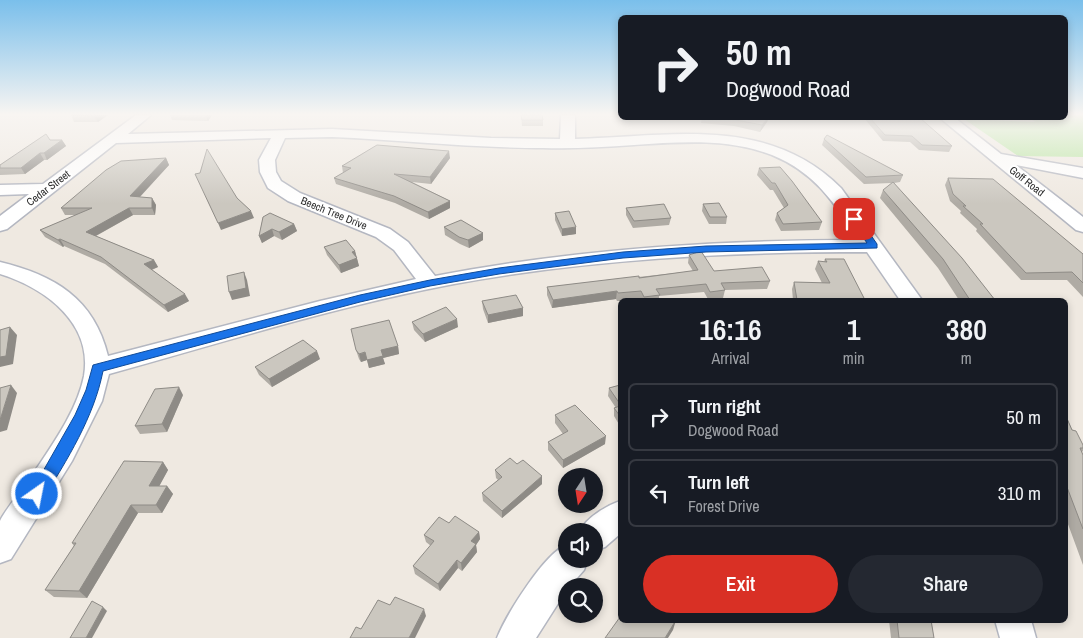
<!DOCTYPE html>
<style>
body{margin:0;font-family:"Archivo Narrow",sans-serif;background:#242831;color:#f1f3f6;height:100vh;display:flex;flex-direction:column;font-size:19px;white-space:nowrap}
*{box-sizing:border-box;margin:0}
p{font-size:16px;color:#9ea1a6}
.icon{flex:none;width:28px;height:28px;fill:none;stroke:currentColor;stroke-width:2;stroke-linecap:round;stroke-linejoin:round}
.map{position:relative;flex:1;overflow:hidden}
.sheet{position:absolute;left:618px;top:298px;width:450px;height:325px;display:flex;flex-direction:column;background:#171b24;border-radius:8px;box-shadow:0 2px 8px #0003}
.sheet>*{flex:none}
.banner{position:absolute;left:618px;top:15px;width:450px;height:105px;border-radius:8px;box-shadow:0 2px 8px #0003;background:#171b24;color:#f1f3f6;overflow:hidden}
.needle{width:32px;rotate:192deg}
.controls{position:absolute;left:558px;top:468px;display:grid;gap:10px}
.controls a{display:grid;place-items:center;width:45px;height:45px;border-radius:50%;background:#171b24;box-shadow:0 2px 8px #0003;font-size:25px}
.pin{position:absolute;display:grid;place-items:center;width:42px;height:42px;color:#fff;margin:-21px;border-radius:10px;box-shadow:0 2px 8px #0006}
.me{position:absolute;width:55px;margin:-28px;rotate:33deg;stroke-linejoin:round;filter:drop-shadow(0 0 4px #0008)}
.turn{display:flex;align-items:center;gap:18px;height:105px;padding:0 25px;font-size:22px}
.turn .icon{width:65px;height:65px;stroke-width:2.5}
.turn b{display:block;font-size:35px;line-height:42px}
.eta{display:flex;justify-content:space-evenly;align-items:center;height:85px;text-align:center}
.eta b{font-size:30px;font-weight:600;line-height:35px}
.button{display:flex;gap:10px;margin-top:auto;padding:10px 25px}
.button a{flex:1;height:58px;border-radius:30px;background:#d93025;color:#fff;font-size:20px;font-weight:600;line-height:58px;text-align:center}
.button a+a{background:#242831;color:#f1f3f6}
ul{padding:0;list-style:none}
li{display:flex;align-items:center;gap:15px;height:68px;margin:0 10px 8px;padding:0 15px;border:2px solid #363941;border-radius:8px}
li div{flex:1}
li b{display:block;font-size:19px}
li em{font-style:normal}
.map>svg:first-child{display:block}
.green{fill:#b6e59e}
.lines{fill:none;stroke-linecap:round;stroke-linejoin:round}
.minor-casing{stroke:#b4b7c1;stroke-width:3}
.minor{fill:#fff;fill-rule:evenodd}
.wall{fill:#afaba4}
.shaded-wall{fill:#8e8b86}
.building{fill:#cbc7bf;stroke:#8e8b86}
.route{fill:#1a73e8;stroke:#114b97}
.labels{text-anchor:middle;stroke-width:4;stroke-linejoin:round;paint-order:stroke}
.far-street-label{font-size:11px;fill:#2e2e2e;stroke:#fff}
</style>
<div class="map">
<svg width="1083" height="638" viewBox="0 0 1083 638">
<rect width="100%" height="100%" fill="#efe9e1"/>
<polygon class="green" points="1065,115 1083,115 1083,157 1018,156 964,119 1035,122 1030,118 1065,118"/>
<g class="lines">
<defs>
<g id="minor">
<path d="M136 115H151L128 134 332 129 491 138 560 139 561 115H575V139C668 137 767 114 841 188L922 300H900L867 252C729 252 591 259 454 284 337 306 224 342 109 374L102 401 72 461 11 559 0 563C0 553 0 531 0 521 3 513 26 484 33 474 52 445 77 411 84 376 93 323 45 288 0 274V262C54 275 94 298 108 356L320 301 416 279 394 250 376 237 288 201 268 188 260 172 259 160 271 138 116 143 7 229 0 231V216L29 194 0 195V185L43 184ZM332 137C402 140 473 148 543 148 573 149 604 147 634 145 680 142 727 138 772 155 816 173 834 203 859 240 717 240 575 249 435 276L408 242 390 229 300 193 281 181 276 172 275 160 285 138Z"/>
<polygon points="940,118 955,118 1001,154 1083,168 1083,178 1016,165 1083,217 1083,232 1076,230"/>
<path d="M620 501V534L605 547 594 551V531H580C586 518 606 506 620 501Z"/>
<path d="M566 545V559H588L584 570 570 586H566V591L536 638H497C506 615 544 554 566 545Z"/>
<polygon points="995,620 1031,620 1036,638 1000,638"/>
</g>
</defs>
<use href="#minor" class="minor-casing"/>
<use href="#minor" class="minor"/>
</g>
<g class="wall">
<polygon points="71,115 108,115 98,122 74,122"/>
<polygon points="170,115 212,115 208,121 172,120"/>
<polygon points="521,115 542,115 543,120 543,126 522,126"/>
<polygon points="702,118 769,118 767,122 760,132 734,126 701,123"/>
<polygon points="864,118 920,118 952,146 949,152 919,150 910,142 883,141"/>
<polygon points="824,139 903,175 900,182 894,183 995,300 959,300 938,268 880,198 883,190 892,183 864,184 822,145"/>
<polygon points="50,140 62,140 66,146 47,160 44,160 25,174 0,175 0,165"/>
<polygon points="166,158 169,165 140,197 152,198 156,205 155,215 133,215 96,236 154,260 158,267 152,270 189,301 168,312 105,264 64,246 63,247 45,237 40,230 76,215 65,215 61,208"/>
<polygon points="450,158 431,184 412,182 450,201 450,208 429,219 395,203 336,184 334,178 343,173 342,166"/>
<polygon points="759,168 822,222 819,230 781,231 775,220 777,213 784,208 773,190 770,190 757,175"/>
<polygon points="948,178 1083,254 1083,297 1067,280 1021,280 976,231 977,229 960,213 961,211 950,201 945,185"/>
<polygon points="703,204 727,217 726,224 709,224 702,211"/>
<polygon points="626,208 671,218 669,225 633,228 626,215"/>
<polygon points="555,213 576,234 562,236 555,220"/>
<polygon points="263,217 294,224 297,231 282,240 274,236 262,243 259,236"/>
<polygon points="444,227 483,233 483,240 469,248 460,244 445,235"/>
<polygon points="324,247 355,251 359,266 341,273 327,255"/>
<polygon points="689,255 714,271 770,281 767,289 725,290 723,298 708,299 704,292 659,296 659,300 641,300 640,298 620,300 620,301 617,301 616,299 552,308 547,295 547,287 693,271 688,263"/>
<polygon points="825,259 865,300 793,300 792,289 794,282 822,283 815,269 818,261 824,262"/>
<polygon points="482,301 523,308 523,316 488,323 483,309"/>
<polygon points="412,322 458,327 425,342 414,330"/>
<polygon points="398,346 399,354 383,358 385,364 369,368 367,360 361,362 359,359 356,350"/>
<polygon points="320,359 272,387 259,375 255,367"/>
<polygon points="620,385 620,426 614,416 614,408 616,408 608,396 609,388"/>
<polygon points="183,395 167,432 140,434 135,426"/>
<polygon points="1065,414 1072,430 1083,445 1083,451 1082,452 1083,455 1083,565 1065,516"/>
<polygon points="555,415 605,444 563,468 548,450 548,442 563,434 555,423"/>
<polygon points="163,462 168,470 159,486 167,486 173,494 162,513 138,513 87,598 54,597 45,590 74,546 72,543"/>
<polygon points="517,464 542,484 502,518 483,501 482,493 498,480 496,478 495,470"/>
<polygon points="449,523 479,532 480,539 476,545 477,552 462,571 458,568 440,591 415,574 413,566 431,546 426,542 424,535"/>
<polygon points="889,620 931,620 934,638 891,638"/>
</g>
<g class="shaded-wall">
<polygon points="96,115 108,115 98,122 94,116"/>
<polygon points="205,115 212,115 208,121"/>
<polygon points="768,118 769,118 767,122 760,132 762,125"/>
<polygon points="62,140 66,146 47,160 44,153"/>
<polygon points="449,151 450,158 431,184 430,177"/>
<polygon points="40,153 44,160 25,174 21,168"/>
<polygon points="166,158 169,165 134,203 130,196"/>
<polygon points="152,198 156,205 155,215 152,208"/>
<polygon points="450,201 450,208 429,219 428,212"/>
<polygon points="129,208 133,215 90,239 86,232"/>
<polygon points="251,211 254,218 221,230 218,223"/>
<polygon points="294,224 297,231 282,240 279,232"/>
<polygon points="576,227 576,234 562,236 562,229"/>
<polygon points="272,229 274,236 262,243 259,236"/>
<polygon points="483,233 483,240 469,248 468,240"/>
<polygon points="60,239 64,246 63,247 58,240"/>
<polygon points="355,251 359,266 341,273 339,265 352,252"/>
<polygon points="154,260 158,267 148,271 144,264"/>
<polygon points="244,272 247,280 250,296 232,300 229,292"/>
<polygon points="617,291 616,299 552,308 553,300"/>
<polygon points="185,294 189,301 168,312 164,305"/>
<polygon points="523,308 523,316 488,323 488,315"/>
<polygon points="457,319 458,327 425,342 423,334"/>
<polygon points="10,327 17,335 13,364 0,367 0,357"/>
<polygon points="398,346 399,354 383,358 385,364 369,368 367,360 361,362 359,354 381,350"/>
<polygon points="317,351 320,359 272,387 269,379"/>
<polygon points="11,385 17,393 7,430 0,432 0,420"/>
<polygon points="179,387 183,395 167,432 162,424"/>
<polygon points="606,436 605,444 563,468 563,460"/>
<polygon points="163,462 168,470 155,494 149,486"/>
<polygon points="542,476 542,484 502,518 502,511"/>
<polygon points="167,486 173,494 162,513 156,505"/>
<polygon points="131,505 138,513 87,598 79,591"/>
<polygon points="479,532 480,539 476,545 477,552 462,571 461,563 471,541"/>
<polygon points="457,560 458,568 440,591 438,584"/>
<polygon points="103,607 107,611 92,638 86,638"/>
<polygon points="424,609 426,616 415,638 409,638"/>
<polygon points="676,620 673,630 668,638 665,638"/>
</g>
<g class="building">
<polygon points="71,115 96,115 94,116"/>
<polygon points="521,115 542,115 543,120 522,120"/>
<polygon points="710,118 768,118 762,125 736,120"/>
<polygon points="870,118 920,118 952,146 922,145 912,136 885,135"/>
<polygon points="46,134 50,140 62,140 44,153 40,153 21,168 0,168 0,165"/>
<polygon points="827,135 903,175 866,177 824,139"/>
<polygon points="377,145 449,151 430,177 394,174 450,201 428,212 394,196 334,178 351,168 342,166"/>
<polygon points="207,149 237,198 251,211 218,223 195,174 200,173"/>
<polygon points="166,158 130,196 152,198 152,208 129,208 86,232 154,260 144,264 185,294 164,305 101,257 60,239 58,240 40,230 92,208 61,208 106,170 121,161"/>
<polygon points="780,167 792,181 822,222 783,224 777,213 788,205 775,183 772,183 759,168"/>
<polygon points="948,178 993,179 1083,254 1083,283 1072,272 1026,273 980,224 983,224 963,206 966,206 953,194"/>
<polygon points="893,182 962,258 995,300 970,300 943,259 883,190"/>
<polygon points="719,203 727,217 710,217 703,204"/>
<polygon points="664,204 671,218 634,221 626,208"/>
<polygon points="569,211 576,227 562,229 555,213"/>
<polygon points="270,213 294,224 279,232 272,229 259,236 263,217"/>
<polygon points="461,220 483,233 468,240 459,237 444,227"/>
<polygon points="346,240 355,251 352,252 357,258 339,265 324,247"/>
<polygon points="701,251 714,271 762,267 770,281 721,283 725,290 710,292 706,284 656,289 660,295 644,297 641,291 618,293 617,291 553,300 547,287 639,276 639,278 698,270 689,255"/>
<polygon points="825,259 844,259 865,300 797,300 794,282 830,283 818,261 827,262"/>
<polygon points="244,272 246,288 229,292 227,276"/>
<polygon points="516,295 523,308 488,315 482,301"/>
<polygon points="446,307 457,319 423,334 412,322"/>
<polygon points="389,320 398,346 381,350 383,356 367,360 365,352 359,354 356,350 351,329"/>
<polygon points="10,327 6,356 0,357 0,330"/>
<polygon points="303,340 317,351 269,379 255,367"/>
<polygon points="11,385 0,420 0,388"/>
<polygon points="620,385 620,404 609,388"/>
<polygon points="179,387 162,424 135,426 155,389"/>
<polygon points="575,405 606,436 563,460 548,442 568,431 555,415"/>
<polygon points="620,406 620,416 614,408"/>
<polygon points="1065,414 1072,430 1076,431 1083,445 1083,448 1080,448 1083,455 1083,529 1065,482"/>
<polygon points="510,458 517,464 523,460 542,476 502,511 482,493 502,477 495,470"/>
<polygon points="124,461 163,462 149,486 167,486 156,505 131,505 79,591 45,590 76,543 72,543"/>
<polygon points="455,516 479,532 471,541 476,544 461,563 457,560 438,584 413,566 434,541 424,535 439,517 449,523"/>
<polygon points="395,597 424,609 409,638 350,638 356,627 361,629 378,600 390,605"/>
<polygon points="92,601 103,607 86,638 70,638"/>
<polygon points="620,617 620,620 676,620 665,638 605,638"/>
<polygon points="897,620 931,620 934,638 899,638"/>
</g>
<linearGradient id="sky" x2="0" y2="1"><stop stop-color="#7abfeb"/><stop offset="0.56" stop-color="#f8f5f2"/><stop offset="1" stop-color="#f8f5f2" stop-opacity="0"/></linearGradient>
<rect width="1083" height="204" fill="url(#sky)"/>
<path class="route" d="M854 216 858 217 877 244V248L706 252 623 258 499 274 430 286 360 302 103 371C94 417 67 460 43 499L37 501 32 499 30 494 75 415 86 390 93 365 360 295 430 280 499 268 623 252 706 246 867 243 850 219Z"/>
<g class="labels">
<g class="far-street-label">
<text transform="translate(1027 181) rotate(38)" y="4">Goff Road</text>
<text transform="translate(48 188) rotate(-37)" y="4">Cedar Street</text>
<text transform="translate(334 213) rotate(22)" y="4">Beech Tree Drive</text>
</g>
</g>
</svg>
<div class="controls">
<a><svg class="needle" viewBox="-14 -14 28 28"><path d="M0-13l5 13h-10z" fill="#e53935"/><path d="M0 13l5-13h-10z" fill="#9ea1a6"/></svg></a>
<a><svg class="icon" aria-label="sound" viewBox="0 0 24 24"><path d="M4 9h4l5-4v14l-5-4H4zM17 9q2 3 0 6"/></svg></a>
<a><svg class="icon" aria-label="search" viewBox="0 0 24 24"><circle cx="10" cy="10" r="6"/><path d="M15 15l6 6"/></svg></a>
</div>
<div class="pin" style="left:854px;top:219px;background:#d93025"><svg class="icon" aria-label="arrive" viewBox="0 0 24 24"><path d="M6 21V4h12l-3 4 3 4H6"/></svg></div>
<svg class="me" style="left:37px;top:494px" viewBox="-20 -20 40 40"><circle r="17" fill="#1a73e8" stroke="#fff" stroke-width="3"/><path d="M0-11L8 9 0 5-8 9z" fill="#fff"/></svg>
<div class="banner">
<div class="turn"><svg class="icon" aria-label="right" viewBox="0 0 24 24"><path d="M7 20v-9h11M14 6l5 5-5 5"/></svg><div><b>50 m</b>Dogwood Road</div></div>
</div>
<section class="sheet">
<div class="eta">
<div><b>16:16</b><p>Arrival</p></div>
<div><b>1</b><p>min</p></div>
<div><b>380</b><p>m</p></div>
</div>
<ul>
<li><svg class="icon" aria-label="right" viewBox="0 0 24 24"><path d="M7 20v-9h11M14 6l5 5-5 5"/></svg><div><b>Turn right</b><p>Dogwood Road</p></div><em>50 m</em></li>
<li><svg class="icon" aria-label="left" viewBox="0 0 24 24"><path d="M17 20v-9H6M10 6l-5 5 5 5"/></svg><div><b>Turn left</b><p>Forest Drive</p></div><em>310 m</em></li>
</ul>
<div class="button"><a>Exit</a><a>Share</a></div>
</section>
</div>
